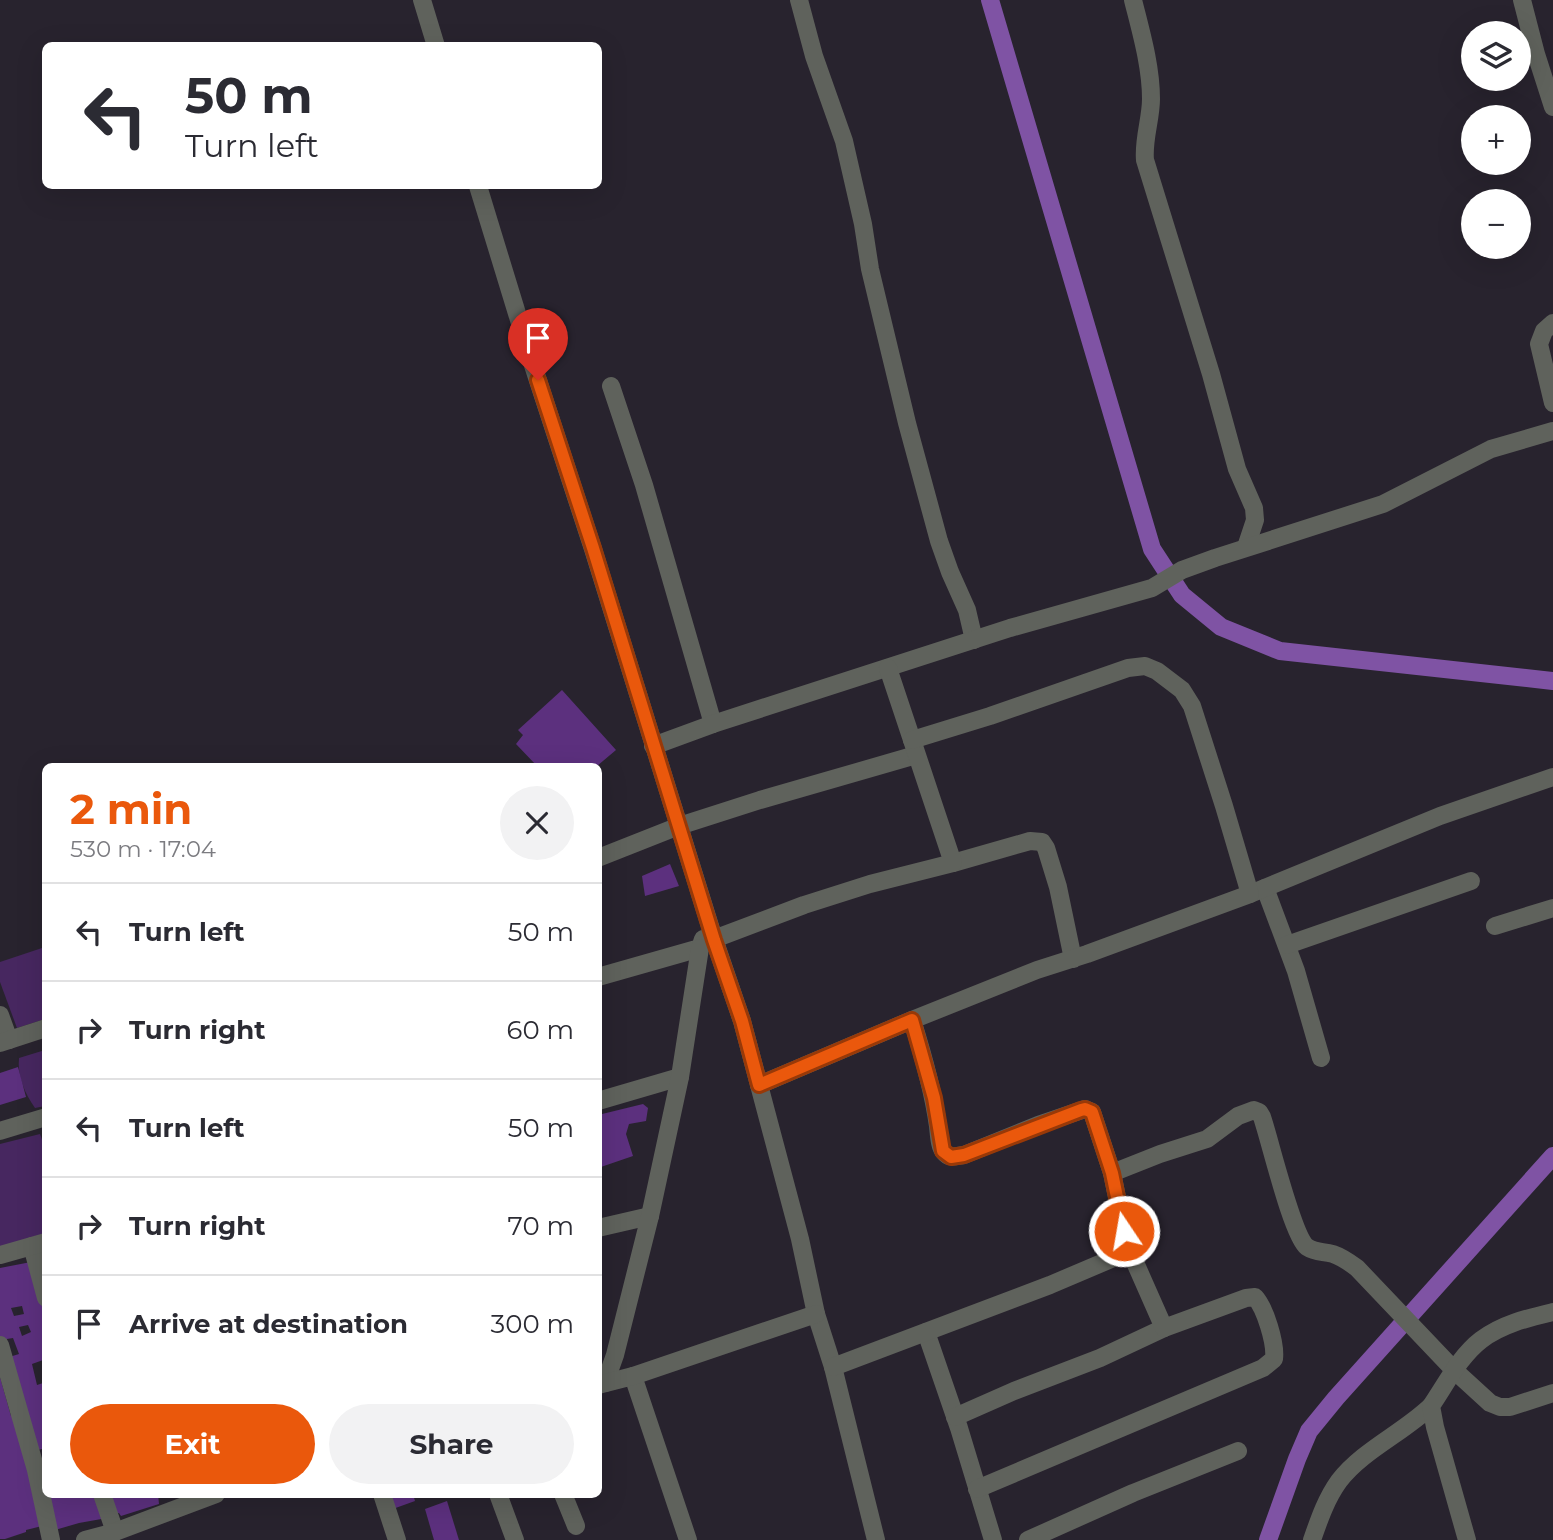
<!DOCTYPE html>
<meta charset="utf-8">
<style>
body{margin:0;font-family:Montserrat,sans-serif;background:#f2f2f3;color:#2b2b33;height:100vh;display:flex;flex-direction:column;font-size:26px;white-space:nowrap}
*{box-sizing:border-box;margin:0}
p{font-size:23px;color:#7c7c81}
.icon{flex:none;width:38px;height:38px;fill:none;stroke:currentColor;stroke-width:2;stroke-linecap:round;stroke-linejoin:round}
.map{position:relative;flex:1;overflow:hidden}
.drawer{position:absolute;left:42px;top:763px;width:560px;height:735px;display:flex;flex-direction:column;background:#fff;border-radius:10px;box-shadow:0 7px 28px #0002}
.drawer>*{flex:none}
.hud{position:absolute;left:42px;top:42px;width:560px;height:147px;border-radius:10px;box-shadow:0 7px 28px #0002;background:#fff;color:#2b2b33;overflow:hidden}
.controls{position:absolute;left:1461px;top:21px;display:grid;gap:14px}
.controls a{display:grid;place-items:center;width:70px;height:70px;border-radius:50%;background:#fff;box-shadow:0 7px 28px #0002;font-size:35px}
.pin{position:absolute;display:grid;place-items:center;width:60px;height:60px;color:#fff;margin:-72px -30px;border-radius:50% 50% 50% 0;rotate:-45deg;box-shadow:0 0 7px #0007}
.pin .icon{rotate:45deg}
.me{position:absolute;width:77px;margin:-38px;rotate:348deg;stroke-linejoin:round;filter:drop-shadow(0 0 5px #0008)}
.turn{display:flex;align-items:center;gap:24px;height:147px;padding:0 28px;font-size:32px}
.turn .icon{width:91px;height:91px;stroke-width:2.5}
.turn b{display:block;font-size:49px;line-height:60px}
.round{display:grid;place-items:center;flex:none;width:74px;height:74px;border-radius:37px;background:#f2f2f3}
.head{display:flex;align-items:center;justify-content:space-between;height:119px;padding:0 28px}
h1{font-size:42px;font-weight:700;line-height:52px;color:#ea580c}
.button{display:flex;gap:14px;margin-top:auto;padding:14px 28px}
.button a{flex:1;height:80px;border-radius:42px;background:#ea580c;color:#fff;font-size:28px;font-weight:700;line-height:80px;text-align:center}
.button a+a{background:#f2f2f3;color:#2b2b33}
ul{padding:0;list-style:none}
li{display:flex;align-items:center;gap:21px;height:98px;padding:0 28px;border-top:2px solid #e1e1e2}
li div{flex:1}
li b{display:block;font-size:26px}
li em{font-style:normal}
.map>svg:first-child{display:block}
.green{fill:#472760}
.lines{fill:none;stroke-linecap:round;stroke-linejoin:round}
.canal{stroke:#7f53a4;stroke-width:18}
.building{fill:#5c307e;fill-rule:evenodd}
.minor{stroke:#5f625c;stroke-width:18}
.route-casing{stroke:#983908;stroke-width:18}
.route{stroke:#ea580c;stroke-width:12}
</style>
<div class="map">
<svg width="1553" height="1540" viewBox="0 0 1553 1540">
<rect width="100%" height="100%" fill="#28232e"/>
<g class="green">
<polygon points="45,947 45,1019 17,1028 0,982 0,962"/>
<path d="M45 1050V1106L35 1108C25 1094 17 1076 19 1058Z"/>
<polygon points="40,1134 46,1151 45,1238 0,1248 0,1144"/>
</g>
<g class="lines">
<g class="canal">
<polyline points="990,0 1152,549 1182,595 1221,627 1280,651 1553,681"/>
<polyline points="1268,1540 1297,1459 1309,1431 1336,1398 1553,1156"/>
</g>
</g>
<g class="building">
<polygon points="562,690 616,750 597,766 537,766 516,744 523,735 518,730"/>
<polygon points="670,864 679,886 645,896 642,876"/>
<polygon points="18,1067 26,1097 0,1105 0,1073"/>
<polygon points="643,1104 648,1108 646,1121 629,1124 626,1134 633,1156 598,1168 598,1115"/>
<path d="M31 1262 37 1280 46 1320V1359L32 1364 37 1385 46 1382 45 1458 42 1449 33 1451 6 1358 19 1354 13 1338 1 1340 0 1338V1268ZM22 1306 24 1314 14 1316 11 1308ZM28 1325 31 1332 22 1336 19 1327Z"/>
<polygon points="0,1377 11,1416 15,1416 42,1526 26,1530 26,1532 5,1539 0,1539"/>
<polygon points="45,1494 98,1494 107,1518 79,1523 55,1530"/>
<polygon points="105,1494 158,1494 159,1504 121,1516 119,1513 111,1514"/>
<polygon points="386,1494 413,1494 415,1501 390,1510"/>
<polygon points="447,1501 459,1540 434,1540 425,1509"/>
</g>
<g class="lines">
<g class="minor">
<polyline points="422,0 436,46"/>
<polyline points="799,0 814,56 844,141 863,224 870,269 907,423 939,541 950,572 967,610 974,640"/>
<path d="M1133 0C1141 32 1151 66 1151 99 1151 119 1143 140 1145 160L1211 374 1237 469 1254 508 1255 520 1246 547"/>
<polyline points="1522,0 1536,54 1553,107"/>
<polyline points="478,186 530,356 593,549 714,939 742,1021 800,1239 816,1314 833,1367 876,1540"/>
<polyline points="1553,323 1544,331 1539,344 1553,403"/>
<polyline points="611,386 644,485 713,724"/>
<polyline points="653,746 713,724 1010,628 1152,588 1182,570 1215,558 1383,504 1491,449 1553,431"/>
<polyline points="598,858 679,826 760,800 916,755"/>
<polyline points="953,863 1030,841 1042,842 1046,848 1058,887 1073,959"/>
<polyline points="1265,888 1296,971 1321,1058"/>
<polyline points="1250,894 1440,816 1553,777"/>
<polyline points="1495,926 1553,908"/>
<polyline points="714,939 804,905 870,884 953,863 888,668"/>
<polyline points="1287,945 1471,881"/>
<polyline points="598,977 700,948 703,939"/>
<polyline points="0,1015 9,1040"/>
<path d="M912 1020C923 1055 933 1090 938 1126 939 1134 939 1146 944 1152 949 1159 956 1156 964 1155L1038 1125 1085 1109 1092 1112 1112 1173"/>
<polyline points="0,1043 46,1028"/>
<polyline points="759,1085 912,1020 1037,970 1087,954 1250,894 1224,806 1192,706 1182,690 1157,671 1145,666 1128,668 990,716 912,740"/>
<polyline points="598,1101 680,1077"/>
<polyline points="0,1131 46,1117"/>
<polyline points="598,1228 650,1216"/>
<polyline points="32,1246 46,1298"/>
<polyline points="0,1255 46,1242"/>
<polyline points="926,1332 959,1428 993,1540"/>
<polyline points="0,1345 36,1470 51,1540"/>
<path d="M833 1367 1050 1285 1130 1251 1124 1231 1112 1173 1160 1154 1207 1139 1238 1116 1254 1110 1259 1112 1262 1117C1270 1140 1292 1235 1307 1247 1316 1253 1323 1251 1333 1254 1342 1257 1349 1262 1357 1268L1455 1371 1490 1403 1500 1407H1510L1553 1393"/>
<polyline points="633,1376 688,1540"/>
<polyline points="605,1383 615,1355 650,1216 680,1077 700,948"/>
<polyline points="598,1385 633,1376 816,1314"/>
<polyline points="955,1417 1014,1391 1100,1358 1164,1328"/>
<path d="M977 1489 1263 1368 1274 1359C1276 1343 1265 1308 1255 1297L1246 1298 1164 1328 1130 1251"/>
<polyline points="102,1494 115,1532"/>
<polyline points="382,1494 397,1540"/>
<polyline points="498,1494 515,1540"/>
<polyline points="563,1494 576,1526"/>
<polyline points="85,1540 115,1532 216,1494"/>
<polyline points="1028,1540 1133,1493 1238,1451"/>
<path d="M1312 1540C1319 1520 1326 1499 1339 1481 1363 1450 1403 1433 1431 1406"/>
<path d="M1467 1540 1435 1427 1431 1406C1446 1384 1460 1356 1481 1340 1502 1324 1528 1318 1553 1312"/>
</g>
</g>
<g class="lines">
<defs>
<polyline id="route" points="538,380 593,548 714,940 742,1021 759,1085 912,1020 934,1098 943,1151 951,1157 964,1155 1081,1110 1085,1109 1092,1112 1112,1173 1124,1231"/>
</defs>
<use href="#route" class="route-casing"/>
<use href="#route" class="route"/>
</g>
</svg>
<div class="controls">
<a><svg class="icon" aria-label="layers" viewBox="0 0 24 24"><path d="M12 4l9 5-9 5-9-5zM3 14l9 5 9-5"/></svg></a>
<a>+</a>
<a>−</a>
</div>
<div class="pin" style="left:538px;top:380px;background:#d93025"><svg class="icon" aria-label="arrive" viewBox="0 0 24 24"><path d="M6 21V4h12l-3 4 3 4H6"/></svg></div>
<svg class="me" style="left:1124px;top:1231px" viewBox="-20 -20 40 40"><circle r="17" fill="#ea580c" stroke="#fff" stroke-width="3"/><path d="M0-11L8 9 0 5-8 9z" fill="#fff"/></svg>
<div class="hud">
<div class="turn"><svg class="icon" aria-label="left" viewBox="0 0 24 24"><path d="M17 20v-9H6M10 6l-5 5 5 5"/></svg><div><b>50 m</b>Turn left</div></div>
</div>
<section class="drawer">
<div class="head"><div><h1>2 min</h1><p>530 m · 17:04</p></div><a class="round"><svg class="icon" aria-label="close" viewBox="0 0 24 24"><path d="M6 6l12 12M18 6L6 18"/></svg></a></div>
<ul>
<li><svg class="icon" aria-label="left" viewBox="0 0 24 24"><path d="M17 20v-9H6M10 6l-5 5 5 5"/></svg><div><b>Turn left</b></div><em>50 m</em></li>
<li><svg class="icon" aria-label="right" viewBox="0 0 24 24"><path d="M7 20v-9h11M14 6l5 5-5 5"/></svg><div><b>Turn right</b></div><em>60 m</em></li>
<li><svg class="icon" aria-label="left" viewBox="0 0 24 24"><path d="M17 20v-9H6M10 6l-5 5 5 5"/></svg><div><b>Turn left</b></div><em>50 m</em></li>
<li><svg class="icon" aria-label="right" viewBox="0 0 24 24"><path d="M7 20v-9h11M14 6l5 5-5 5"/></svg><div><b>Turn right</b></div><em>70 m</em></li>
<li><svg class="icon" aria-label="arrive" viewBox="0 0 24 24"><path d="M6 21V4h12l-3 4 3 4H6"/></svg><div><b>Arrive at destination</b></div><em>300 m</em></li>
</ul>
<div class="button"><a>Exit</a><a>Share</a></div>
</section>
</div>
